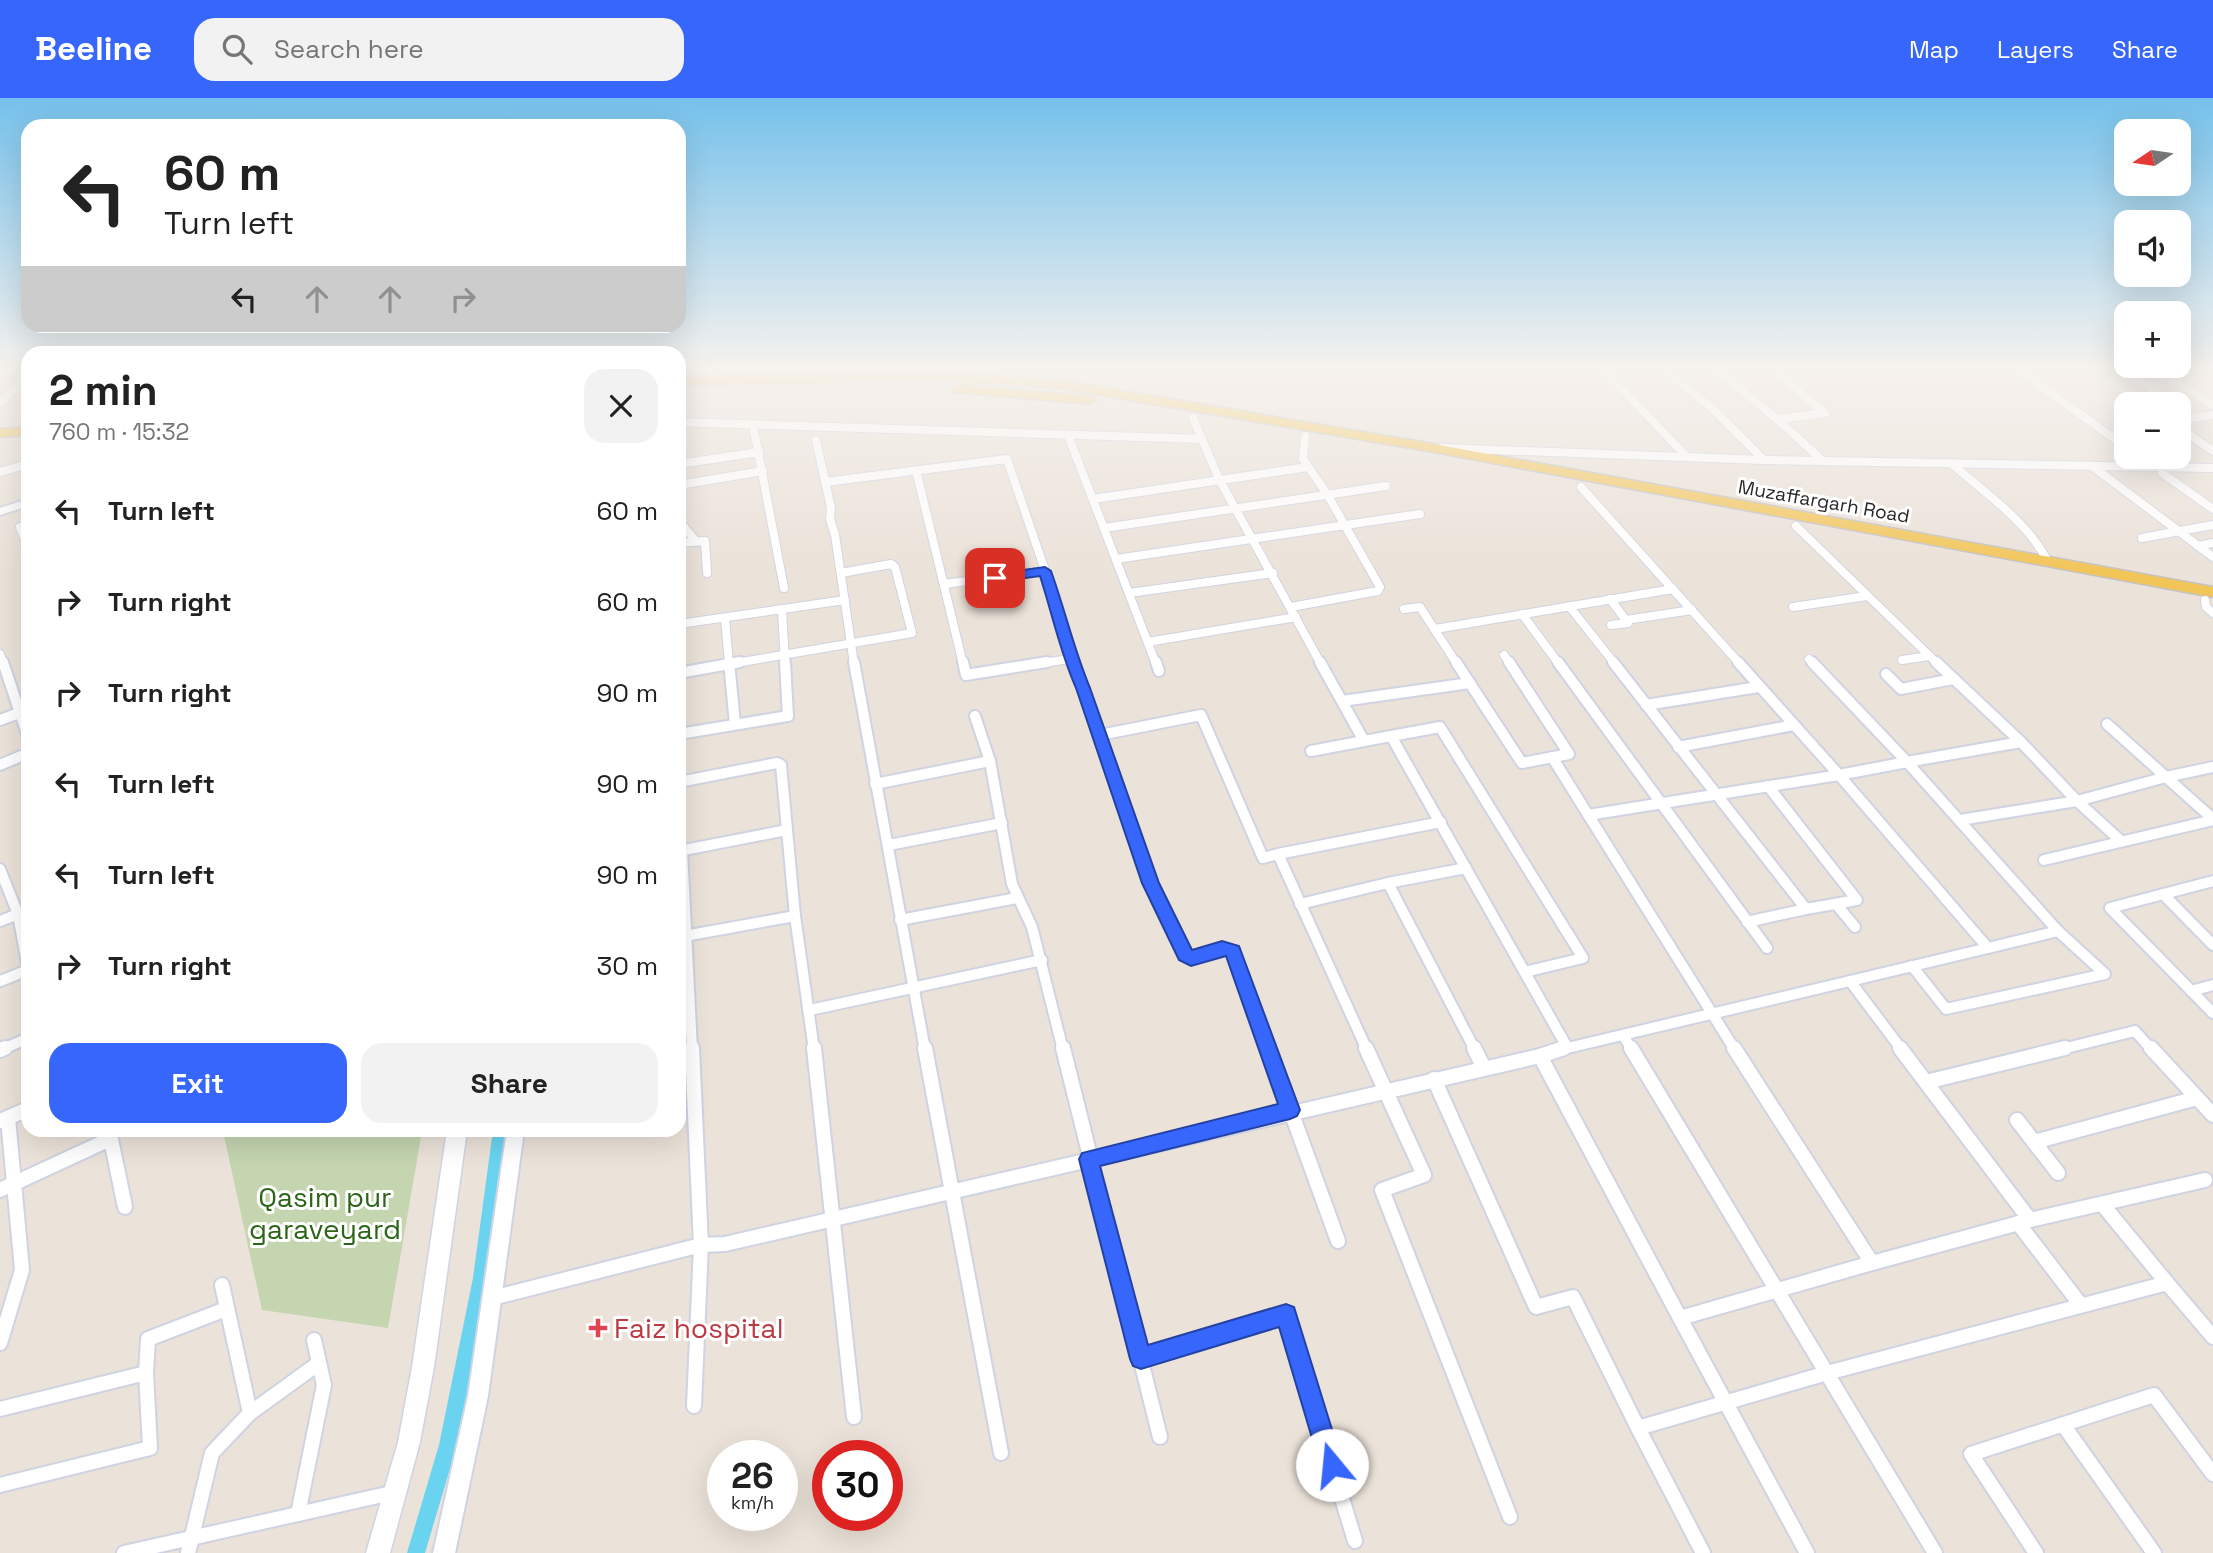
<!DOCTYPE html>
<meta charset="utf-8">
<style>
body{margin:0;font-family:"Space Grotesk",sans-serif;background:#f2f2f2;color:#222;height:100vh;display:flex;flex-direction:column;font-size:26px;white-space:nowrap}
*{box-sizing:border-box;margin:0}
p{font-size:23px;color:#767676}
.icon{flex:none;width:38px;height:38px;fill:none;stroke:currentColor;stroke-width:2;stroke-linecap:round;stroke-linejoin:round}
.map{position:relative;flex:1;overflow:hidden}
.drawer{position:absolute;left:21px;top:248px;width:665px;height:791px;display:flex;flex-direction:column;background:#fff;border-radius:21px;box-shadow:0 7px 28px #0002}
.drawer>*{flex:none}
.top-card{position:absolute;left:21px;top:21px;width:665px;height:214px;border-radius:21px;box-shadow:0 7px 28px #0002;background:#fff;color:#222;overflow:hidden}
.needle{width:46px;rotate:257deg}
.controls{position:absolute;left:2114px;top:21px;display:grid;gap:14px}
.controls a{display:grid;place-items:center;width:77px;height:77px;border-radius:14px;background:#fff;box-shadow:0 7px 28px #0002;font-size:35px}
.speed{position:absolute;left:707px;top:1342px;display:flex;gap:14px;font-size:35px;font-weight:700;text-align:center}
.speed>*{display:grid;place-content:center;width:91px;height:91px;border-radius:50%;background:#fff;box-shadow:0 7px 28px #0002;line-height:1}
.speed small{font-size:18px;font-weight:400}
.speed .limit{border:10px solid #d22;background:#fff;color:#111}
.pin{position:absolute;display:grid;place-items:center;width:60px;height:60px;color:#fff;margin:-30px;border-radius:14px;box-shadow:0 4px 10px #0006}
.me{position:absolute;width:77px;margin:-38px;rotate:343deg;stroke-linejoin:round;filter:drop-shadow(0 0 5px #0008)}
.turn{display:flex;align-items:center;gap:24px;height:147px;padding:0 28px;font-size:32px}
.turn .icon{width:91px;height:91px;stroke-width:2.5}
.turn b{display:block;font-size:49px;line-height:60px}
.lanes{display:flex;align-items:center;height:66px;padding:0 28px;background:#0003;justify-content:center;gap:35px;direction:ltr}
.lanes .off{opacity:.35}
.round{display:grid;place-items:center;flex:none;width:74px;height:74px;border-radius:21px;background:#f2f2f2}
.headline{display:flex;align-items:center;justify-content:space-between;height:119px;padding:0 28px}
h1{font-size:42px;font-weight:700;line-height:52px}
.action{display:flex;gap:14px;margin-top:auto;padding:14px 28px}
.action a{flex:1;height:80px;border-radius:21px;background:#3666fc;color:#fff;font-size:28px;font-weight:700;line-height:80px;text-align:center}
.action a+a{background:#f2f2f2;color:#222}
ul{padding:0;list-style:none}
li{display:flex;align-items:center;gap:21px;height:91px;padding:0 28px}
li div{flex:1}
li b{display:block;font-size:26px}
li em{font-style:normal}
header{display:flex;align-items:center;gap:42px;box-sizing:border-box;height:98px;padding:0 35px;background:#3666fc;color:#fff}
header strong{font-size:33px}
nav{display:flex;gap:38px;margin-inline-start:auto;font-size:24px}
.search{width:490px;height:63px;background:#f2f2f2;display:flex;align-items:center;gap:18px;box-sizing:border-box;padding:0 24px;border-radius:21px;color:#767676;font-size:26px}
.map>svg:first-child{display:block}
.cemetery{fill:#c4d5b0}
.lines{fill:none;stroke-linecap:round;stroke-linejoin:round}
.canal{fill:#6ad4f0;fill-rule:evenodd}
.minor-far2-casing{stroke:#cfd3e2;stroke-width:10}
.minor-far1-casing{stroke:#cfd3e2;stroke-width:14}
.minor-casing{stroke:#cfd3e2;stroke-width:18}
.tertiary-casing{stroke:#cfd3e2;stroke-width:4}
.secondary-casing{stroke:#cfd3e2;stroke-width:3}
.primary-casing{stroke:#c3c3c3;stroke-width:3}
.minor-far2{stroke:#fff;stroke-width:8}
.minor-far1{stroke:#fff;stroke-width:10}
.minor{stroke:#fff;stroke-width:14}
.tertiary{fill:#fff;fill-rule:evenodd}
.secondary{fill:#fff;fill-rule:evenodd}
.primary{fill:#f2c558;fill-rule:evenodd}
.route{fill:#3666fc;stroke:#2342a4;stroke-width:2}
.health-dot{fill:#e0444e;stroke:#fff;stroke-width:2.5}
.labels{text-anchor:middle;stroke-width:6;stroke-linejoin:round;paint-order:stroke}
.far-street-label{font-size:19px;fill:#282828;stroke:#fff}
.near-park-label{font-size:28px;fill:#2d6518;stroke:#fff}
.near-health-label{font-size:28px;fill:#be3a42;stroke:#fff;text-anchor:start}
</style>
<header>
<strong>Beeline</strong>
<div class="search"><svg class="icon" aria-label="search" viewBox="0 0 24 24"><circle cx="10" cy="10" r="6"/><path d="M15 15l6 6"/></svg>Search here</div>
<nav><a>Map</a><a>Layers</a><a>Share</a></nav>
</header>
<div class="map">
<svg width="2213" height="1455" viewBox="0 0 2213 1455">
<rect width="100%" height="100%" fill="#ebe2d9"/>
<polygon class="cemetery" points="223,1033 422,1033 388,1230 262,1212"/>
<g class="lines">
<polygon class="canal" points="493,1032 508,1032 489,1180 457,1347 425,1455 407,1455 439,1347 473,1180"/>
<defs>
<g id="minor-far2">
<polyline points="1603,271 1685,357"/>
<polyline points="1664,271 1713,311 1764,362"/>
<polyline points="1716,271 1777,321"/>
<polyline points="1773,271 1825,315 1777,321 1823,363"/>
<polyline points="2017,271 2126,349"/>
<polyline points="2091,271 2144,306"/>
<polyline points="2122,271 2176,306"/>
<polyline points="2153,271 2213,307"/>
<polyline points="0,305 28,278"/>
<polyline points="1193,320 1219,381 1321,566"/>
<polyline points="2179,322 2213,317"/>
<polyline points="679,324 1202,341"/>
<polyline points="753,327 784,490"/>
<polyline points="2179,330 2213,353"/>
<polyline points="26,333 28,349"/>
<polyline points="1068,337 1156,566"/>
<polyline points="816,342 831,410 830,421 835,437 854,566"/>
<polyline points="1441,350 1764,362 2213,370"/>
<polyline points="2139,359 2154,369"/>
<polyline points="679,366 759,354"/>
<path d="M1952 366C1985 395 2028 424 2048 464"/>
<polyline points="2092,368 2213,459"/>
<polyline points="916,372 963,566"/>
<polyline points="0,374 28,366"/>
<polyline points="2162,375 2213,411"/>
<polyline points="825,384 1007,361 1065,531 1072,566"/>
<polyline points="679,387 763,373"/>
<polyline points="1581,389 1740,566"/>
<polyline points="1093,401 1308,369"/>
<polyline points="679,423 695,442"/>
<polyline points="1796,428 1938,566"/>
<polyline points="20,429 28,449"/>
<polyline points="1104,430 1386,388"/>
<polyline points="2142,440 2213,427"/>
<polyline points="679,445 705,443 707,475"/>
<polyline points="2198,448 2213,445"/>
<polyline points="1116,461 1420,416"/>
<polyline points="944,486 1045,473"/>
<polyline points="1129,495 1273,475"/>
<polyline points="1610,501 1628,525 1611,527"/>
<polyline points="2205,502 2206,509 2213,515"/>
<polyline points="1569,508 1615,566"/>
<polyline points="1291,509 1378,493 1380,489 1327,396 1303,361 1305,338"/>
<polyline points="1793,509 1867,498"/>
<polyline points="782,511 785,566"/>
<polyline points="1404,511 1420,509 1457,566"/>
<polyline points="1522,516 1559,566"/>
<polyline points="725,520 729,566"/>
<polyline points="1626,522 1692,512"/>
<polyline points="679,526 845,502"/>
<polyline points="1435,531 1673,491"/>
<polyline points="1148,544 1296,519"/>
<polyline points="0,556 3,566"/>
<polyline points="1504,557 1510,566"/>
<polyline points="1809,561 1814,566"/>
<polyline points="1902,562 1929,558"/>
<polyline points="730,566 912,535 895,469 891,466 841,475"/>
<polyline points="1036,566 1070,561"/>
</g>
<g id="minor-far1">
<polyline points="3,564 28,639"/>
<polyline points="729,564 735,626"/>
<polyline points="854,564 925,952"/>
<polyline points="963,564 966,577 1047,564"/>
<polyline points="1072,564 1083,590 1151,785 1185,857 1191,861 1222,850 1233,853 1269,952"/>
<polyline points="1156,564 1159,573"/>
<polyline points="1320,564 1364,643 1391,638 1567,949"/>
<polyline points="1456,564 1522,665 1569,656 1509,564"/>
<polyline points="1558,564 1767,850"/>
<polyline points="1613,564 1806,811 1747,824"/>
<polyline points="1812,564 1907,664 2021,644 2077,703 2121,743"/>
<polyline points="1936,564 2021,644"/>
<polyline points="679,575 740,564"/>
<polyline points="1886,576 1901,591 1953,581"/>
<polyline points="1342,603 1470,585"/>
<polyline points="1646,607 1758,589"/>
<polyline points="975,618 990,663 1012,786 1032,829 1063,952"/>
<polyline points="0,622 19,615"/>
<polyline points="2107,626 2166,679"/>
<polyline points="679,636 788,618 785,564"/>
<polyline points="1100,637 1201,617 1263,760 1278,756 1367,952"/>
<polyline points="1391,638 1440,629 1583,860 1525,874"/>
<polyline points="1678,649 1794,627"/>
<polyline points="1311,653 1364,643"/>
<polyline points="1552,659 1735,952"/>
<polygon points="1907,664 2058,833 1988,850 1839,677"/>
<polyline points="0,667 28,655"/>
<polyline points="2213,669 2166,679 2213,721"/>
<polyline points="679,684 777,665 781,667 795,818 814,952"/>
<polyline points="875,686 990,663"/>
<polyline points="1768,688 1857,802 1806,811"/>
<polyline points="1588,717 1839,677 1738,564"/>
<polyline points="1960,722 2077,703 2166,679"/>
<polyline points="889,747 1002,725"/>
<polyline points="682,752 692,952"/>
<polyline points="679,753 787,732"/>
<polyline points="1278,756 1441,724"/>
<polyline points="2044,762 2213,722"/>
<polyline points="1466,770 1388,785 1475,952"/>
<polyline points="0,771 18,816 28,871"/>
<polyline points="2213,783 2110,810 2213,915"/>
<polyline points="2163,796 2213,847"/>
<polyline points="1300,806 1388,785"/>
<polyline points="1836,806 1855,829"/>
<polyline points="900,822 1017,800"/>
<polyline points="0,823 18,816"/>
<polyline points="679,839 795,818"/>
<polyline points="1912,868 1946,911 2105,876 2058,833"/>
<polyline points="0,883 28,872"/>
<polyline points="2191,893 2213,887"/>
<polyline points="810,912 1042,862"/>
<polyline points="1623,937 1632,952"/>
<polyline points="1,952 28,940"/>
<polyline points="1559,952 1850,883"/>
<polyline points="1902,952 1850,883 1988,850"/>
<polyline points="2058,952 2135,933 2152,952"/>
</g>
<g id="minor">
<polyline points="692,950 701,1147 725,1146 1540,958 1564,950"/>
<polyline points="814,950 854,1319"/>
<polyline points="925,950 1001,1355"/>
<polyline points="1063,950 1160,1339"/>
<polyline points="1268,950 1338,1143"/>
<polyline points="1366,950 1424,1077 1382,1092 1510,1419"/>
<polyline points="1474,950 1484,970"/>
<polyline points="1631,950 1935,1455"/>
<polyline points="1900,950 2030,1122"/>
<polyline points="2151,950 2213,1017"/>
<polyline points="0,952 5,950"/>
<polyline points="1540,958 1680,1220 1872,1165 1734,950"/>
<polyline points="1434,981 1536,1209 1573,1199 1638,1330"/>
<polyline points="1926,984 2065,950"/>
<polyline points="2017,1022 2058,1075"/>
<polyline points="0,1023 28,1011"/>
<polyline points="109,1032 125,1109"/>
<polyline points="2034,1044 2197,1000"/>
<polyline points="0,1092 110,1041"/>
<polyline points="2102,1106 2167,1185"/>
<polyline points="2018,1125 2080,1206"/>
<polyline points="1872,1165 2030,1122 2205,1082"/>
<polyline points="222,1187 250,1315"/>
<polyline points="492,1200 701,1147 694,1308"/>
<polyline points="1680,1220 1807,1455"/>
<polyline points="0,1245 22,1172 8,1020"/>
<polyline points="1141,1261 1286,1216 1355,1443"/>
<polyline points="146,1275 148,1241 226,1211"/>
<polyline points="0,1311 146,1275 150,1350 0,1387"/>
<polyline points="2064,1328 2154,1455"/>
<polyline points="298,1416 324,1287 314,1242"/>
<polyline points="124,1455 396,1394"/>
<polyline points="188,1455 212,1355 250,1315 319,1265"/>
<polyline points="1703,1455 1638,1330 1827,1275 2167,1185 2213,1239"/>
<polyline points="2036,1455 1971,1356 2154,1297 2213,1376"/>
</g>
<g id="tertiary">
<polygon points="28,401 28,408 0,417 0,410"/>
<polygon points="507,1032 524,1032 488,1298 455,1455 433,1455 468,1298"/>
</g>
<polygon id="secondary" points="447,1032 467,1032 434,1269 420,1344 390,1455 366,1455 398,1344 412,1269"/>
<g id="primary">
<polygon points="936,274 1059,282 1428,345 2213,489 2213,499 1428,353 1059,290 936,282 679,287 679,279"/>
<polygon points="958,287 1090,298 1096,302 1090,306 954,294 952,291"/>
<polygon points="28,329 28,337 0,339 0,331"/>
</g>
</defs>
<use href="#minor-far2" class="minor-far2-casing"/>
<use href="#minor-far1" class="minor-far1-casing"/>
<use href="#minor" class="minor-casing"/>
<use href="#tertiary" class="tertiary-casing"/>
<use href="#secondary" class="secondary-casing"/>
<use href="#primary" class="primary-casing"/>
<use href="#minor-far2" class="minor-far2"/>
<use href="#minor-far1" class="minor-far1"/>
<use href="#minor" class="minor"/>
<use href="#tertiary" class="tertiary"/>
<use href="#secondary" class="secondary"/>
<use href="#primary" class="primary"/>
</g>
<linearGradient id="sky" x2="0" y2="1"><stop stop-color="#75c1eb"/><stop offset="0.57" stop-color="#f6f2ee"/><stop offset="1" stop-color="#f6f2ee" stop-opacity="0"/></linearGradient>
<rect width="2213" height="474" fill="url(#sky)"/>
<path class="route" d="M1045 469 1051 473C1065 512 1074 552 1090 590L1159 785 1192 852 1222 843 1239 848 1300 1012 1297 1018 1290 1021 1100 1068 1148 1247 1286 1206 1294 1209 1343 1367 1340 1376 1332 1379 1324 1376 1320 1367 1279 1229 1141 1271 1133 1268 1130 1261 1079 1061 1082 1055 1278 1006 1226 858 1191 868 1179 862 1142 785 1076 590C1060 554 1052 515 1040 478L995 484 988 480 995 476Z"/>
<path class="health-dot" d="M594.5 1219.5h7v7h7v7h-7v7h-7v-7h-7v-7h7z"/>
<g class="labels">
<g class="far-street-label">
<text transform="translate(1824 403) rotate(10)" y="7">Muzaffargarh Road</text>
</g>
<g class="near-park-label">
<text x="325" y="1109">Qasim pur<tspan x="325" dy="32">garaveyard</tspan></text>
</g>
<g class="near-health-label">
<text x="614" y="1240">Faiz hospital</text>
</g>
</g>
</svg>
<div class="controls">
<a><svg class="needle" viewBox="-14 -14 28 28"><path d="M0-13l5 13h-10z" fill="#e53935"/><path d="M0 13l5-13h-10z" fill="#767676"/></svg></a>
<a><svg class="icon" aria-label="sound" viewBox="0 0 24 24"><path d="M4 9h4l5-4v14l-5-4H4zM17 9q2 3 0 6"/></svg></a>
<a>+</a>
<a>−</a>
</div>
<div class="speed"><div>26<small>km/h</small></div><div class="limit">30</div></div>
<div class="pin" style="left:995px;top:480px;background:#d93025"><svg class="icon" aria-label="arrive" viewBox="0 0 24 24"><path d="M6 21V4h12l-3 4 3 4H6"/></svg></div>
<svg class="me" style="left:1332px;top:1367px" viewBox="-20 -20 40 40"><circle r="19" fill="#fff"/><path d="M0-13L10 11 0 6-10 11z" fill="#3666fc"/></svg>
<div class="top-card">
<div class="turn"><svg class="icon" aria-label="left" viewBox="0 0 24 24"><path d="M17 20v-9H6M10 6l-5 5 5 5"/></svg><div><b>60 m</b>Turn left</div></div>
<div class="lanes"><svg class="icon" aria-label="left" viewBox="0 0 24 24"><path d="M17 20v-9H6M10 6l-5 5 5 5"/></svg><svg class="icon off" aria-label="ahead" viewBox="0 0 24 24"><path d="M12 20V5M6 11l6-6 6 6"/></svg><svg class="icon off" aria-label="ahead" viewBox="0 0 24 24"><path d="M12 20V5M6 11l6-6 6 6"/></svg><svg class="icon off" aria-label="right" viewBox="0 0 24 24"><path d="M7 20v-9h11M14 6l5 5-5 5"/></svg></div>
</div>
<section class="drawer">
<div class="headline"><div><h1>2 min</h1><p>760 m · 15:32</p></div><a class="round"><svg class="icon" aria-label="close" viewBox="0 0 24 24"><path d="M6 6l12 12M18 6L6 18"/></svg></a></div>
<ul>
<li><svg class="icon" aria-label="left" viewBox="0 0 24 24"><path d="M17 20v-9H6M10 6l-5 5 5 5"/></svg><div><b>Turn left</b></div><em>60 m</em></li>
<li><svg class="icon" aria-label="right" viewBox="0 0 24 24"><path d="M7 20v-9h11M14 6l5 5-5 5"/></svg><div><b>Turn right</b></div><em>60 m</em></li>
<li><svg class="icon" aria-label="right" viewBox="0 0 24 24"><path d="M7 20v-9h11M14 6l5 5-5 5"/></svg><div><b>Turn right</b></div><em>90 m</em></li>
<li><svg class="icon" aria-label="left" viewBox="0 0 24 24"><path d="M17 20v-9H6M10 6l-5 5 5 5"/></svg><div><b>Turn left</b></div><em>90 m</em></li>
<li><svg class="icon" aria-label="left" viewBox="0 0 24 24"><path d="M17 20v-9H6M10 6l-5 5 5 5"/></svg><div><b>Turn left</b></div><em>90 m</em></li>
<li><svg class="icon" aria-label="right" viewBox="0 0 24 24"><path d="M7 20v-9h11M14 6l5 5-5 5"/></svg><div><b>Turn right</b></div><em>30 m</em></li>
</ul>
<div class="action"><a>Exit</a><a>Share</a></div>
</section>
</div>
